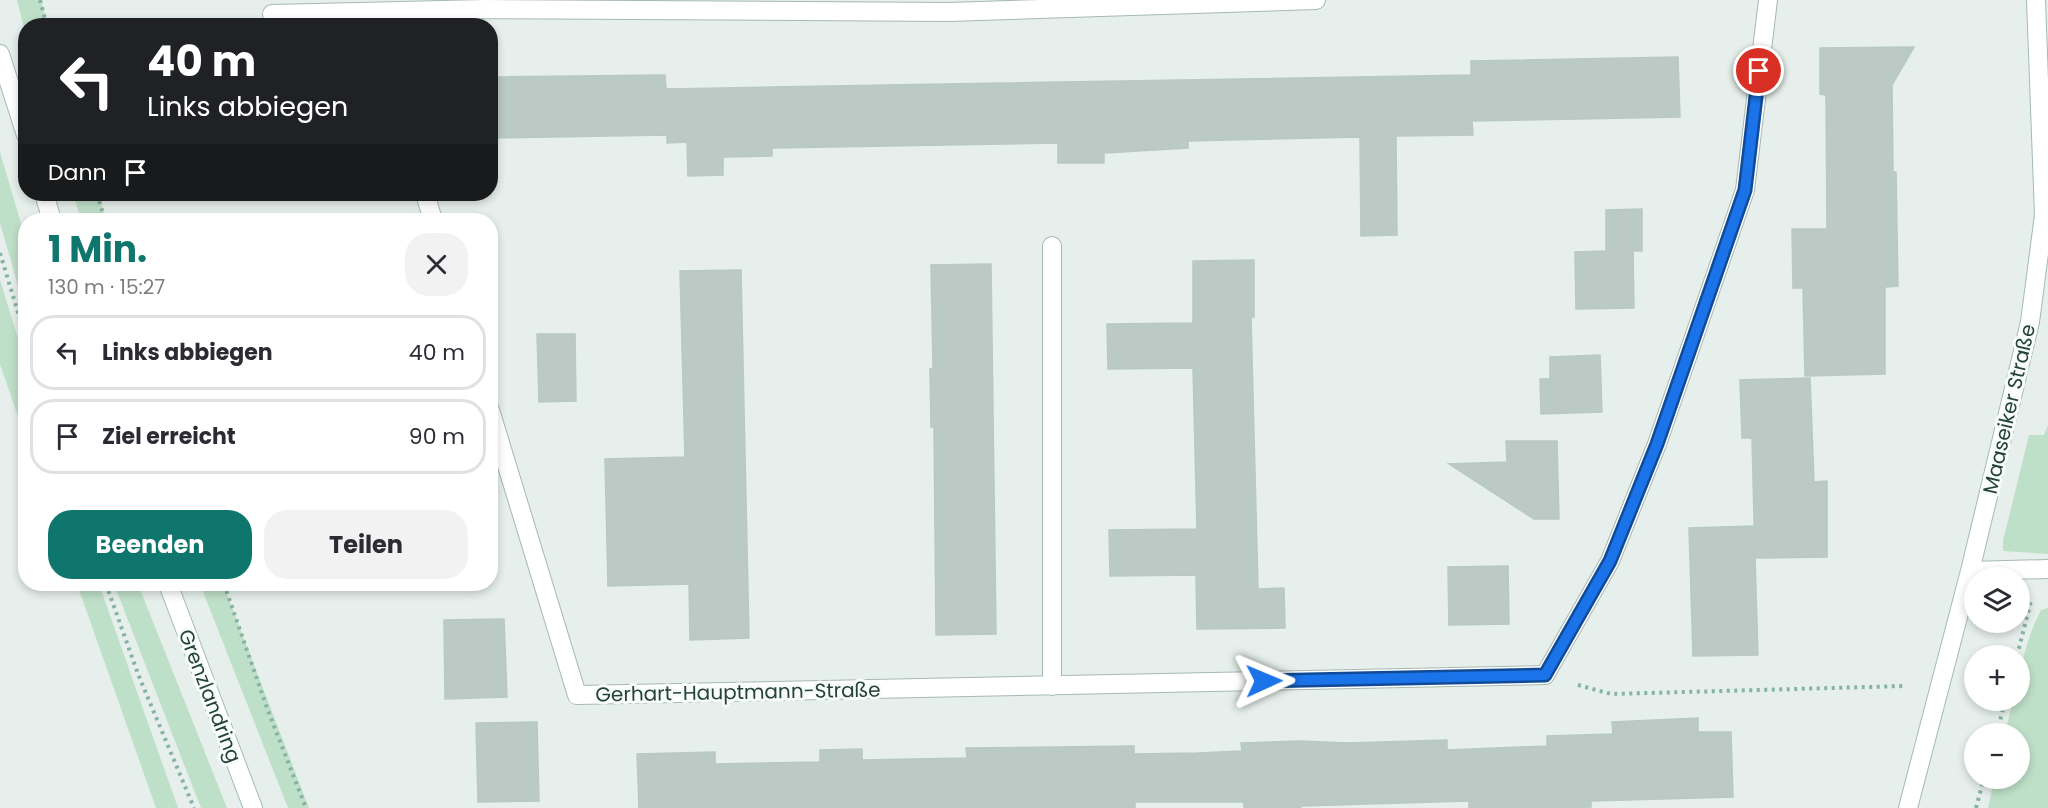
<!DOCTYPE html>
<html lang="de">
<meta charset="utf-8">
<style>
body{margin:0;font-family:Poppins,sans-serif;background:#f2f2f3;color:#2b2b33;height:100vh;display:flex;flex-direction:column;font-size:22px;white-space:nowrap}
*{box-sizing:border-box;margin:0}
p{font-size:20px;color:#7c7c81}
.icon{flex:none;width:33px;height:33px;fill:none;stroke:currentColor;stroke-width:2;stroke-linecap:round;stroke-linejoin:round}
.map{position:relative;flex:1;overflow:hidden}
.details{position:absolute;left:18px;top:213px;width:480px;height:378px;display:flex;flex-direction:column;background:#fff;border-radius:24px;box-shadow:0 3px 9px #0003}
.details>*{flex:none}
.hud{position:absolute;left:18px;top:18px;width:480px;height:183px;border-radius:24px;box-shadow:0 3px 9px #0003;background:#202124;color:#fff;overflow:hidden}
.fabs{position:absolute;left:1964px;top:567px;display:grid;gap:12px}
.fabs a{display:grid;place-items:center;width:66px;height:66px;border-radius:50%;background:#fff;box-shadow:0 3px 9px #0003;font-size:30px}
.pin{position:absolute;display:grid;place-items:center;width:51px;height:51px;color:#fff;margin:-26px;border:3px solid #fff;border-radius:50%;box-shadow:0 2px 6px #0007}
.me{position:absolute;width:66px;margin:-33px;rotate:89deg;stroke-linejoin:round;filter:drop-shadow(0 0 4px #0008)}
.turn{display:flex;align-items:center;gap:21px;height:126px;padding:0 30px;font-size:27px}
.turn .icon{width:78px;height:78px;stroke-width:2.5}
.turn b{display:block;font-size:42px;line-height:51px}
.then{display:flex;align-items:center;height:57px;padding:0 30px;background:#0003;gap:12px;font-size:22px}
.round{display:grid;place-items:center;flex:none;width:63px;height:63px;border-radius:24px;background:#f2f2f3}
.head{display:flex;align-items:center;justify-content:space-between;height:102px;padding:0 30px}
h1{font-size:36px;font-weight:700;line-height:45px;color:#0f766e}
.button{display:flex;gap:12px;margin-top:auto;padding:12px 30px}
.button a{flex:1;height:69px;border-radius:24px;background:#0f766e;color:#fff;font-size:24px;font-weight:700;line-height:69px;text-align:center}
.button a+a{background:#f2f2f3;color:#2b2b33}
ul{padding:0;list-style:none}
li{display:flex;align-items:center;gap:18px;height:75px;margin:0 12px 9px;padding:0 18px;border:3px solid #e1e1e2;border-radius:24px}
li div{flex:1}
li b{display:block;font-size:22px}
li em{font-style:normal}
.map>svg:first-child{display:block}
.green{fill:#bfe0c8}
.building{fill:#bbcac4;stroke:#b8c9c2;stroke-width:1.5}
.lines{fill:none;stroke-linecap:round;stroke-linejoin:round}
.lane-casing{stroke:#a8b8b2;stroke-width:20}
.street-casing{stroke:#a8b8b2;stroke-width:20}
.secondary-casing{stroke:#a4bbb3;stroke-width:20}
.path{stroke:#86b3a5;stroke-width:4;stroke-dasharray:3 4.5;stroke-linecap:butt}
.lane{stroke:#fff;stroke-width:18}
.street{stroke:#fff;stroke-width:18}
.secondary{stroke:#fff;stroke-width:18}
.route-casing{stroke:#114b97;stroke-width:15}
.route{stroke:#1a73e8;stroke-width:10}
.labels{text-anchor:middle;stroke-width:6;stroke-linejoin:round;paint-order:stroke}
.street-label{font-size:20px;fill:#24423a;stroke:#f7fbf9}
</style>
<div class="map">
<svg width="2048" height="808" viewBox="0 0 2048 808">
<rect width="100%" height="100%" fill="#e6efeb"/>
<g class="green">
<polygon points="17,0 41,0 48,25 26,26 25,32"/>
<polygon points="0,152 25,237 25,310 0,223"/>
<polygon points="73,194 98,194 106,220 81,220"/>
<polygon points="0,280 25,361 25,437 0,364"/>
<polygon points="2048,425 2048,554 2003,551 2003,541 2029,435 2044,435"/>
<polygon points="77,584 99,584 178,808 156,808"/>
<polygon points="114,584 138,584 227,808 201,808"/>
<polygon points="200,584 223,584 309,808 288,808"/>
<path d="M2048 608V808H1988L1994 779 2019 778V734L2005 733 2013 701 2019 700C2019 667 2026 640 2041 610Z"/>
</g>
<g class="building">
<polygon points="1914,47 1892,85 1893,172 1896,172 1898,286 1885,287 1885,374 1805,376 1803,288 1793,288 1792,229 1827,229 1826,95 1820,94 1820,48"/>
<polygon points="1678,57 1680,117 1472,121 1473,135 1396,136 1397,235 1361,236 1360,137 1188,141 1188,148 1104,153 1104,163 1058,163 1058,143 772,148 772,156 723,157 723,175 688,176 687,142 667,143 667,135 490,138 490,77 665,75 666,89 771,87 1471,75 1471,61"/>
<polygon points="1642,209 1642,251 1633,251 1634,308 1576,309 1575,252 1606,251 1606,210"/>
<polygon points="1254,260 1254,317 1251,317 1258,589 1284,588 1285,628 1197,629 1196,575 1110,576 1109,530 1197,529 1193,368 1108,369 1107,324 1193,323 1193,261"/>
<polygon points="991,264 996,634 936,635 934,427 931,427 930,369 933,369 931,265"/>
<polygon points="741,270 749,638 690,640 689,584 608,586 605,459 685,457 680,271"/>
<polygon points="537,334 575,334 576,401 539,402"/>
<polygon points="1600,355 1602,412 1541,414 1540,379 1550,379 1550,357"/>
<polygon points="1810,378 1814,482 1827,481 1827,557 1755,558 1752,438 1742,438 1740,380"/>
<polygon points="1506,441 1557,441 1559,519 1534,519 1449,464 1507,462"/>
<polygon points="1754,526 1758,655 1693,656 1689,528"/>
<polygon points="1508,566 1509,624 1449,625 1448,567"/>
<polygon points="504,619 507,697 445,699 444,620"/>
<polygon points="1698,718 1698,732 1731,732 1733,797 1591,801 1591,807 1528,808 1469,808 1469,801 1301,806 1301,808 1244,808 1244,802 1135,802 1135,808 639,808 637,754 715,752 715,764 820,762 820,750 862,749 862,760 967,758 966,748 1134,746 1134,754 1198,753 1242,751 1241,743 1300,741 1348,743 1447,740 1447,750 1547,746 1547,736 1613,734 1612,722"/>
<polygon points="537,722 539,801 478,802 476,723"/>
</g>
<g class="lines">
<defs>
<polyline id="lane" points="1970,571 2048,569"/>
<g id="street">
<polyline points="272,14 486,9 949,12 1316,0"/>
<polyline points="424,26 450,10"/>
<polyline points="425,194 433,220"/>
<polyline points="1052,246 1052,686"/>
<polyline points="490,410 577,695 1545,675 1610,561 1657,444 1745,190 1768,0"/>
</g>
<g id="secondary">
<polyline points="0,54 26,135"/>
<polyline points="44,194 52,220"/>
<polyline points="168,584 253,808"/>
<polyline points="1908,808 1970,571 2030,322 2044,215 2036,0"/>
</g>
</defs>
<use href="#lane" class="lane-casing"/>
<use href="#street" class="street-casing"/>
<use href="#secondary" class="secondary-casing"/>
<g class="path">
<polyline points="40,0 47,26"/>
<polyline points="97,194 105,220"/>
<polyline points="0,253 26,339"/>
<polyline points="106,584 138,674 194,808"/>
<polyline points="224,584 267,708 306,808"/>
<polyline points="2017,656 2031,601"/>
<polyline points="1578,685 1611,694 1905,686"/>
<polyline points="1997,734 2005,700"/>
<polyline points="1976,808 1984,778"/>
</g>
<use href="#lane" class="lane"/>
<use href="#street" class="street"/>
<use href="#secondary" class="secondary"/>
</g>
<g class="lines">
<defs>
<polyline id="route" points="1264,681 1545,675 1610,561 1657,444 1745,190 1759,71"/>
</defs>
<use href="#route" class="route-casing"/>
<use href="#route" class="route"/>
</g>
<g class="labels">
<g class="street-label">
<text transform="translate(2009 409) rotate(-77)" y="7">Maaseiker Straße</text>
<text transform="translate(738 692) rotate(-1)" y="7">Gerhart-Hauptmann-Straße</text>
<text transform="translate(210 696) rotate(69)" y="7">Grenzlandring</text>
</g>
</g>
</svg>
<div class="fabs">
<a><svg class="icon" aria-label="layers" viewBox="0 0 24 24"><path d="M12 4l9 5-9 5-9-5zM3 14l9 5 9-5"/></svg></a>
<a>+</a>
<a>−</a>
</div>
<div class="pin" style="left:1759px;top:71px;background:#d93025"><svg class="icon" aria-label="arrive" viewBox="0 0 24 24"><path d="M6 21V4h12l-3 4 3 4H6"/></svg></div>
<svg class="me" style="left:1264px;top:681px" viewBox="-20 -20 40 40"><path d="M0-17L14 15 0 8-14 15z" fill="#1a73e8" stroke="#fff" stroke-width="4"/></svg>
<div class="hud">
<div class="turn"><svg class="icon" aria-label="left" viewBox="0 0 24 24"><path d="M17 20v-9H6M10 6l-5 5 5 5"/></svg><div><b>40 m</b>Links abbiegen</div></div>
<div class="then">Dann<svg class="icon" aria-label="arrive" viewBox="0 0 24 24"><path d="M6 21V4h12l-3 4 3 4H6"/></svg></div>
</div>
<section class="details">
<div class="head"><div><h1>1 Min.</h1><p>130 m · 15:27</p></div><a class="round"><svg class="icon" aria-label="close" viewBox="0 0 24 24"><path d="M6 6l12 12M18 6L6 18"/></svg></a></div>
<ul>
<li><svg class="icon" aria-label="left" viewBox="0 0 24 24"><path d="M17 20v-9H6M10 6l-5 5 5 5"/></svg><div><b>Links abbiegen</b></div><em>40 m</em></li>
<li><svg class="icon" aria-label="arrive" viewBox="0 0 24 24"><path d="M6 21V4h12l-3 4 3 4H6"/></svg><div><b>Ziel erreicht</b></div><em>90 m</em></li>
</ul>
<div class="button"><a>Beenden</a><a>Teilen</a></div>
</section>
</div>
